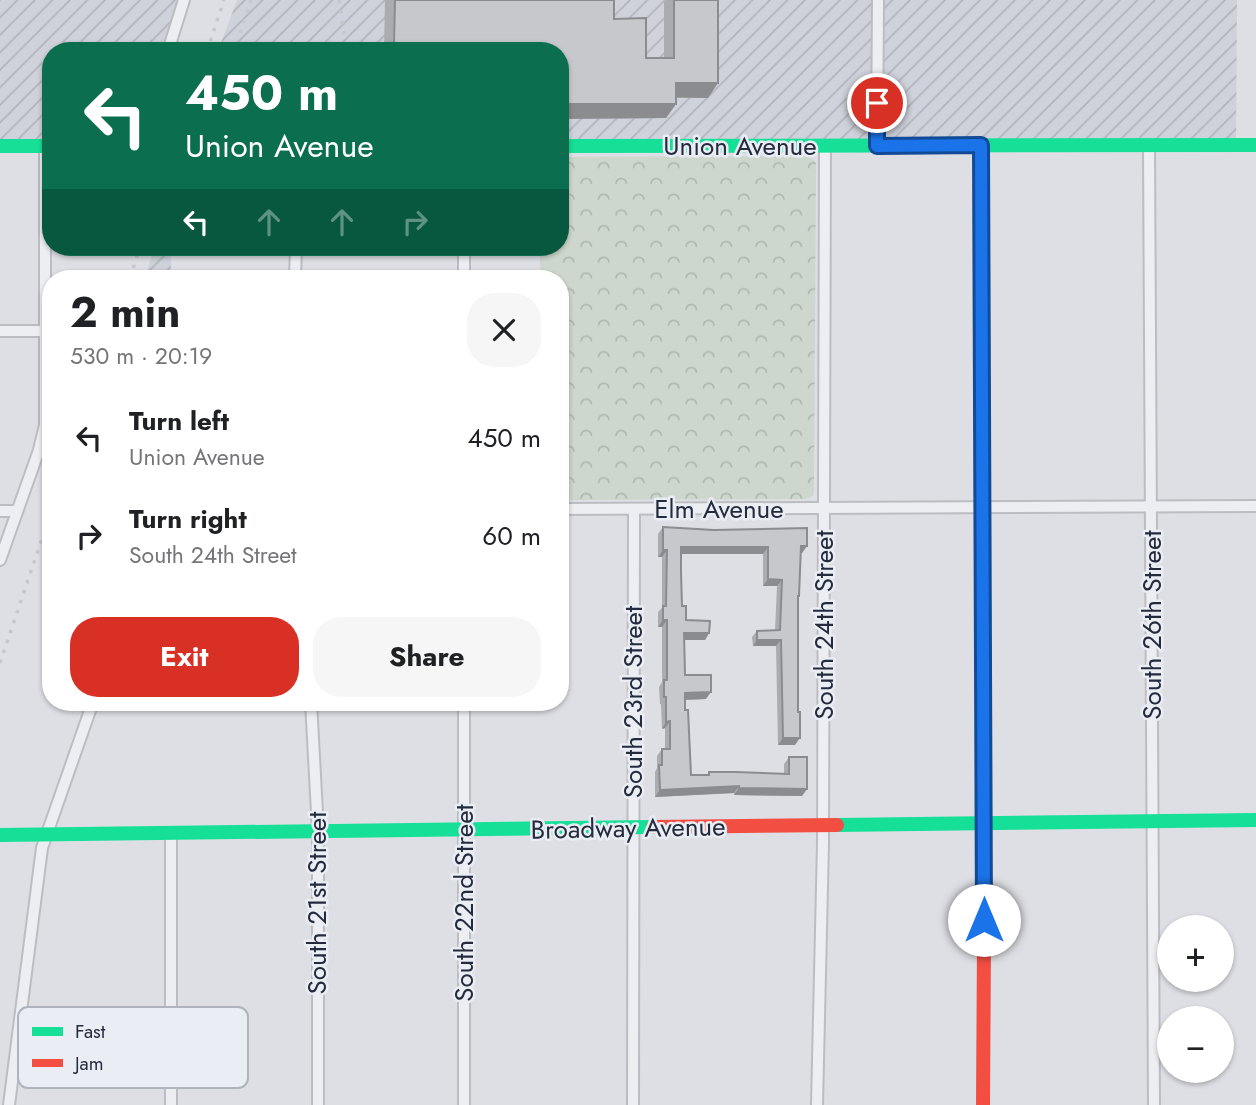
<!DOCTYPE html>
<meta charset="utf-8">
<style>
body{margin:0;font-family:Jost,sans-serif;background:#f6f6f6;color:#202124;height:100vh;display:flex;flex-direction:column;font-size:26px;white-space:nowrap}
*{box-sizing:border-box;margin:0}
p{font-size:23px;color:#757577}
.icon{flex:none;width:38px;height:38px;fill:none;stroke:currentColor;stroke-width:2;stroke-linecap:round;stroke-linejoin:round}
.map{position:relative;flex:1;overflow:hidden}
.details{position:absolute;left:42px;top:270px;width:527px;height:441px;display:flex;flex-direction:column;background:#fff;border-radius:28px;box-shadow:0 2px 5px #0004}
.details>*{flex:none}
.top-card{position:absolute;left:42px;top:42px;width:527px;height:214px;border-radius:28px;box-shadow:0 2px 5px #0004;background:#0b6e4f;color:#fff;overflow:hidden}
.controls{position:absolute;left:1157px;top:915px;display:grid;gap:14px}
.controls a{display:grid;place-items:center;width:77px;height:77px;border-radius:50%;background:#fff;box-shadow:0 2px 5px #0004;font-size:35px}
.pin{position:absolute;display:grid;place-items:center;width:60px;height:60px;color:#fff;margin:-30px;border:4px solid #fff;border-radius:50%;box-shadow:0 2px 7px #0007}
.me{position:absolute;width:77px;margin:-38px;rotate:0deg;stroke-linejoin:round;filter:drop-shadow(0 0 5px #0008)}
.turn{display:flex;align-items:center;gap:24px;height:147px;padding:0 28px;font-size:32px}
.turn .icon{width:91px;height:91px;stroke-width:2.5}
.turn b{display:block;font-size:49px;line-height:60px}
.lanes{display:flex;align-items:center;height:66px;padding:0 28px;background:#0003;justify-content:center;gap:35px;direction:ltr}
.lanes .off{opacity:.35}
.round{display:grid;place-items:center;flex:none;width:74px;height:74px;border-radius:28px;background:#f6f6f6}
.head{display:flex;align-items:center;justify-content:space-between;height:119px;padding:0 28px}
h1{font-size:42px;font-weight:700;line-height:52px}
.action{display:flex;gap:14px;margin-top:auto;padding:14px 28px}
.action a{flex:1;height:80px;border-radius:28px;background:#d93025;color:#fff;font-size:28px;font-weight:700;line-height:80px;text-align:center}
.action a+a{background:#f6f6f6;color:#202124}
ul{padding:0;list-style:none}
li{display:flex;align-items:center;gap:21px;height:98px;padding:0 28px}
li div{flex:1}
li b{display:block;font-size:26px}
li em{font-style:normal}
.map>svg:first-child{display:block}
.industrial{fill:url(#industrial-furrows)}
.forest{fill:url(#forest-crowns)}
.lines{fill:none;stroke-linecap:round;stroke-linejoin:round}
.street-casing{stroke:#bcbdc2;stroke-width:14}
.street{stroke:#edeef1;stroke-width:10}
.fast{stroke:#16e098;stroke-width:14}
.jam{stroke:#f24e42;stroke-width:14}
.rail{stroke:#c6c8cc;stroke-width:3.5;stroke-dasharray:3.5 7;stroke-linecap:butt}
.wall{fill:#aaacaf}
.shaded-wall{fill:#8b8c8f}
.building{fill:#c6c8cc;stroke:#8b8c8f;stroke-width:2}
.route-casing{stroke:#114b97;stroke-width:18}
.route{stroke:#1a73e8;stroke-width:12}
.labels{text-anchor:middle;stroke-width:5;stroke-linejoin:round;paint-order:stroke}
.street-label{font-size:26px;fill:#242b3d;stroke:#eaedf4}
.key{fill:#eaedf4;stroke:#afb3bd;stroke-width:2}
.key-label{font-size:19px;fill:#242b3d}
</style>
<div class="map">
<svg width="1256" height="1105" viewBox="0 0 1256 1105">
<defs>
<pattern id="industrial-furrows" width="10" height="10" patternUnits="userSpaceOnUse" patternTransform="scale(1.75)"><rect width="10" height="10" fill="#cfd2db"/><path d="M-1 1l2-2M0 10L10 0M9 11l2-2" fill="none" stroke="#b2b4bd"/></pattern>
<pattern id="forest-crowns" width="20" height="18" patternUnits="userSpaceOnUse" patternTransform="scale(1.75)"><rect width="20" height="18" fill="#cdd7cd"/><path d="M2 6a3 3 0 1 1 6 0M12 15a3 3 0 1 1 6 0" fill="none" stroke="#b0b9b1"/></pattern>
</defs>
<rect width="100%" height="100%" fill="#dedfe4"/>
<g class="industrial">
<polygon points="0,0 184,0 168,51 51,51 51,64 45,64 45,146 0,146"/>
<polygon points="237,0 1237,0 1236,145 560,146 560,51 218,51"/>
<polygon points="154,247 171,247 171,278 145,278"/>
</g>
<polygon class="forest" points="807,156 814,160 816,163 814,491 813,496 806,499 560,500 560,278 540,278 540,247 560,247 560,157"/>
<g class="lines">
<defs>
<g id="street">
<polyline points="168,51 184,0"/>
<polyline points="877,146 878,0"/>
<polyline points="1149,146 1154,1105"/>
<polyline points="295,278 296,247"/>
<polyline points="464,278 464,247"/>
<polyline points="0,331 46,331"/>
<polyline points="560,509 1256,506"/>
<polyline points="0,511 17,511"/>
<polyline points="0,560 39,450 45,425 45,146"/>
<polyline points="311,702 318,831 318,1105"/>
<polyline points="464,702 464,1105"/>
<polyline points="171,833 171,1105"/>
<polyline points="9,1105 42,848 93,702"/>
<polyline points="633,1105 634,509"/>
<polyline points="817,1105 823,843 825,146"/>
</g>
</defs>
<use href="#street" class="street-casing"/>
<use href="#street" class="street"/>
<g class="fast">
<polyline points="981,145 985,779"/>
<polyline points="0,146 51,146"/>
<polyline points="560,146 1256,145"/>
<polyline points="837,825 1256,820"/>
<polyline points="0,835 653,827"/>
</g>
<g class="jam">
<polyline points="653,827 837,825"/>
<polyline points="983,1105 985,779"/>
</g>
<g class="rail">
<polyline points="339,0 344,32 345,51"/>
<polyline points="240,33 251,0"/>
<polyline points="207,51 224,0"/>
<polyline points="130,278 140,247"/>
<polyline points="0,663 51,512"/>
</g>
</g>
<g class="wall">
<polygon points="385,0 614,0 614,19 646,58 664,58 664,2 666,0 718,0 708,98 676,98 676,104 666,118 560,119 560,51 384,51"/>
<polygon points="663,527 807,546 802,553 801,553 799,596 798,598 795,745 778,745 776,646 753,646 752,637 757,631 775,630 777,586 763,586 763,554 681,554 682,606 686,620 709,633 705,640 684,640 685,675 706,699 685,700 691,775 707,775 709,772 784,774 784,764 789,757 807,789 802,796 734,795 734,793 655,797 655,772 657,768 657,756 662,749 665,749 665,728 662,729 661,704 660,704 659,687 662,682 662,627 658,627 658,612 662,608 662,557 658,557 658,534"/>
</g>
<g class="shaded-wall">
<polygon points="394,44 502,44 497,51 389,51"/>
<polygon points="676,83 718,83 708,98 666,97"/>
<polygon points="560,104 676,104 666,118 560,119"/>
<polygon points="801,546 807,546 802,553 796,553"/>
<polygon points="681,547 768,547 763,554 676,554"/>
<polygon points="663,550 667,550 662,557 658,557"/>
<polygon points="768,579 782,580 777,586 763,586"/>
<polygon points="663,620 667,620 662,627 658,627"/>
<polygon points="684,633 709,633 705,640 679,640"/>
<polygon points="757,640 781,640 776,646 753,646"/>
<polygon points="711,692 706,699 680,700 685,693"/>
<polygon points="670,721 665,728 662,729 666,722"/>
<polygon points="783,738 800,738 795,745 778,745"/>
<polygon points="739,786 734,793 655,797 660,790"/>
<polygon points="739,788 807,789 802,796 734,795"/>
</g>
<g class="building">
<polygon points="395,0 614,0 614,19 646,18 646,58 674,58 674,0 718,0 718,83 676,83 676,104 560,104 560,51 502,51 502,44 394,44"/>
<polygon points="663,527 714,530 807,528 807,546 801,546 799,596 798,596 798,712 800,712 800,738 783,738 781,640 757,640 757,631 780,630 782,580 768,579 768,547 681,547 681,572 682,606 686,606 686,620 710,621 709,633 684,633 685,675 711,675 711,692 685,693 685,710 688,710 691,775 709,775 709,772 735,772 789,774 789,757 807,757 807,789 739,788 739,786 660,790 659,765 662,765 662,749 670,749 670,721 666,722 666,697 664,697 664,680 667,680 667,620 663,620 663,606 666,606 667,550 663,550"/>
</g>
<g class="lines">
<defs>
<polyline id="route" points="877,103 877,146 981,145 984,920"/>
</defs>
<use href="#route" class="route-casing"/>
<use href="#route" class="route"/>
</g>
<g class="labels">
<g class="street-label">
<text x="740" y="155">Union Avenue</text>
<text x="719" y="518">Elm Avenue</text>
<text transform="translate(824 625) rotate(-90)" y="9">South 24th Street</text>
<text transform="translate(1152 625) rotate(-90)" y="9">South 26th Street</text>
<text transform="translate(633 702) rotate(-90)" y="9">South 23rd Street</text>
<text transform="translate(628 828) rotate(-1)" y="9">Broadway Avenue</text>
<text transform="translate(317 903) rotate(-90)" y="9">South 21st Street</text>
<text transform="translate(464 903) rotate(-90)" y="9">South 22nd Street</text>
</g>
</g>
<rect x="18" y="1007" width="230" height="81" rx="10" class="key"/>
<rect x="32" y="1027" width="31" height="9" fill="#16e098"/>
<rect x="32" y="1059" width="31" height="8" fill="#f24e42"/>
<g class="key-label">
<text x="75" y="1038">Fast</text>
<text x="75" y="1070">Jam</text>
</g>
</svg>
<div class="controls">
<a>+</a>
<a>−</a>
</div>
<div class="pin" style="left:877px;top:103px;background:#d93025"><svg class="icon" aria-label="arrive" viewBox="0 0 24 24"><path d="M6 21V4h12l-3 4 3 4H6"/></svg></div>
<svg class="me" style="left:984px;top:920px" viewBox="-20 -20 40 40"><circle r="19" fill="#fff"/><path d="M0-13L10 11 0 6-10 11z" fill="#1a73e8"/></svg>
<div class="top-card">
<div class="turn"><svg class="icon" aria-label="left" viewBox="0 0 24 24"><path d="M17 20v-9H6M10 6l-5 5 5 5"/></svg><div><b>450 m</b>Union Avenue</div></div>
<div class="lanes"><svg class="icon" aria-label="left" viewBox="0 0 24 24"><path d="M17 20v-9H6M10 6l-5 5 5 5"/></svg><svg class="icon off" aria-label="ahead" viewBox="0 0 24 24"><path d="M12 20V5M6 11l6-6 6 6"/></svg><svg class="icon off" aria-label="ahead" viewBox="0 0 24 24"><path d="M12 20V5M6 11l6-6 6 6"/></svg><svg class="icon off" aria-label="right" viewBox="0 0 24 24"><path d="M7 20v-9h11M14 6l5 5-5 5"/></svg></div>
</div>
<section class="details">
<div class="head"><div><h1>2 min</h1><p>530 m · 20:19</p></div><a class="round"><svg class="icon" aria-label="close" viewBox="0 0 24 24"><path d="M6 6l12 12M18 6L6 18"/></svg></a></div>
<ul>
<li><svg class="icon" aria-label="left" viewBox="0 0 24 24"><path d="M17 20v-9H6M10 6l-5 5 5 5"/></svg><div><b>Turn left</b><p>Union Avenue</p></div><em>450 m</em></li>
<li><svg class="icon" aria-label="right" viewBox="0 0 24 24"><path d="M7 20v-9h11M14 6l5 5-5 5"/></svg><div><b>Turn right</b><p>South 24th Street</p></div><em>60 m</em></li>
</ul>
<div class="action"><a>Exit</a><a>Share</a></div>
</section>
</div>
